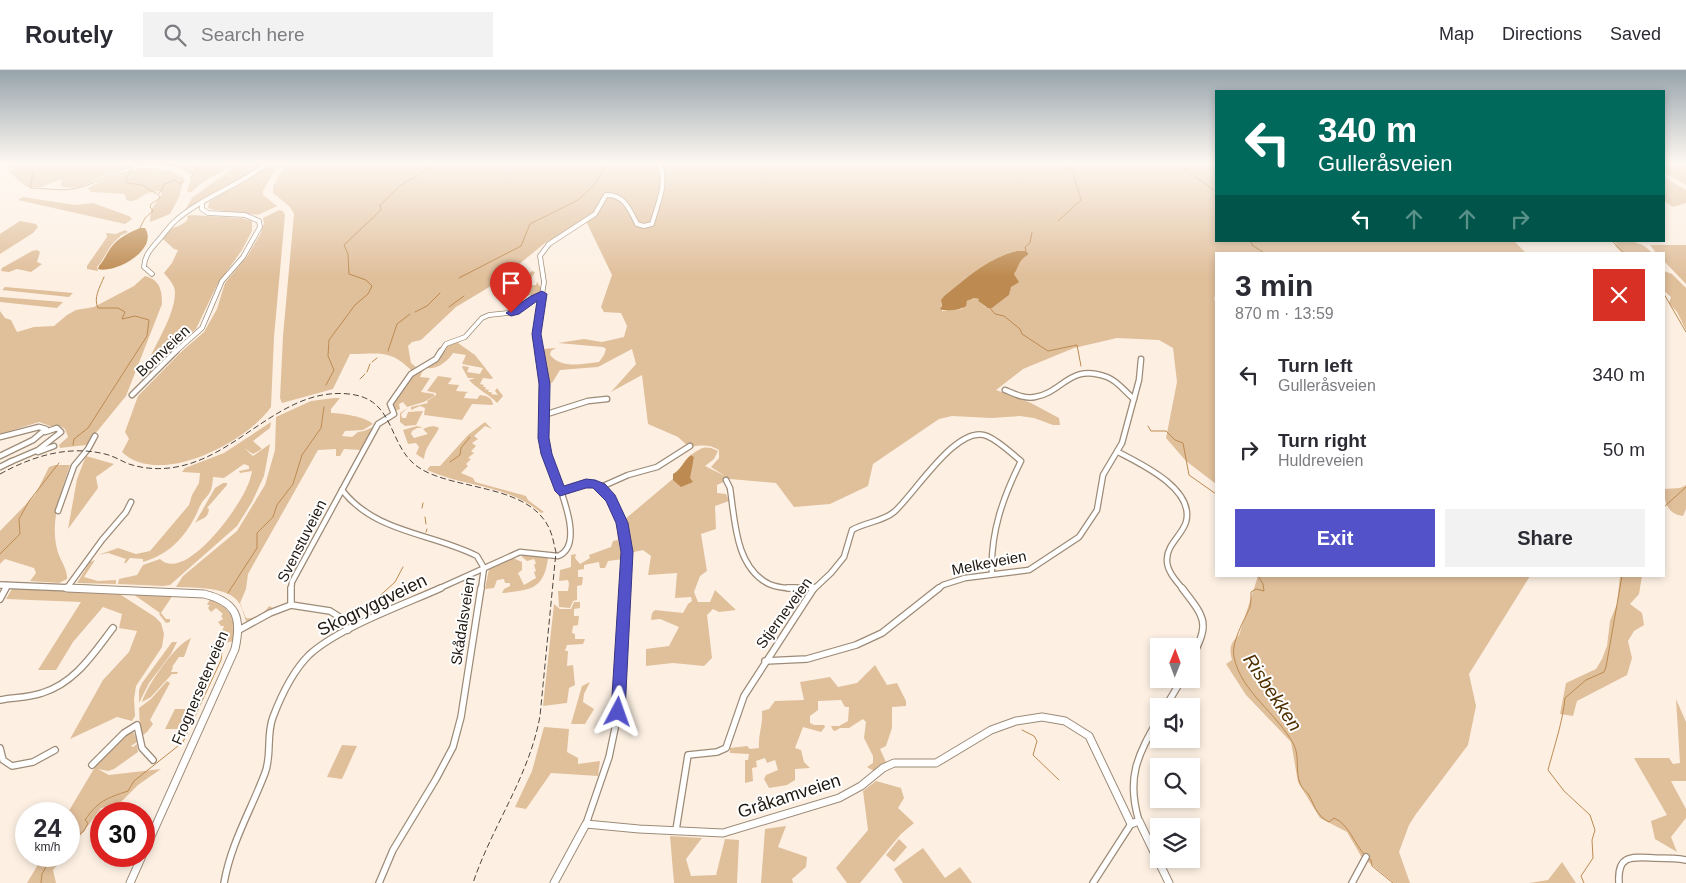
<!DOCTYPE html>
<meta charset="utf-8">
<style>
body{margin:0;font-family:Arial,sans-serif;background:#f2f2f3;color:#2b2b33;height:100vh;display:flex;flex-direction:column;font-size:19px;white-space:nowrap}
*{box-sizing:border-box;margin:0}
p{font-size:16px;color:#7c7c81}
.icon{flex:none;width:28px;height:28px;fill:none;stroke:currentColor;stroke-width:2;stroke-linecap:round;stroke-linejoin:round}
.map{position:relative;flex:1;overflow:hidden}
.sheet{position:absolute;left:1215px;top:182px;width:450px;height:325px;display:flex;flex-direction:column;background:#fff;border-radius:0px;box-shadow:0 2px 8px #0003}
.sheet>*{flex:none}
.banner{position:absolute;left:1215px;top:20px;width:450px;height:152px;border-radius:0px;box-shadow:0 2px 8px #0003;background:#00695c;color:#fff;overflow:hidden}
.needle{width:32px;rotate:1deg}
.buttons{position:absolute;left:1150px;top:568px;display:grid;gap:10px}
.buttons a{display:grid;place-items:center;width:50px;height:50px;border-radius:0px;background:#fff;box-shadow:0 2px 8px #0003;font-size:25px}
.speed{position:absolute;left:15px;top:732px;display:flex;gap:10px;font-size:25px;font-weight:700;text-align:center}
.speed>*{display:grid;place-content:center;width:65px;height:65px;border-radius:50%;background:#fff;box-shadow:0 2px 8px #0003;line-height:1}
.speed small{font-size:12px;font-weight:400}
.speed .limit{border:8px solid #d22;background:#fff;color:#111}
.pin{position:absolute;display:grid;place-items:center;width:42px;height:42px;color:#fff;margin:-51px -21px;border-radius:50% 50% 50% 0;rotate:-45deg;box-shadow:0 0 5px #0007}
.pin .icon{rotate:45deg}
.me{position:absolute;width:55px;margin:-28px;rotate:4deg;stroke-linejoin:round;filter:drop-shadow(0 0 4px #0008)}
.turn{display:flex;align-items:center;gap:18px;height:105px;padding:0 20px;font-size:22px}
.turn .icon{width:65px;height:65px;stroke-width:2.5}
.turn b{display:block;font-size:35px;line-height:42px}
.lanes{display:flex;align-items:center;height:48px;padding:0 20px;background:#0003;justify-content:center;gap:25px;direction:ltr}
.lanes .off{opacity:.35}
.round{display:grid;place-items:center;flex:none;width:52px;height:52px;border-radius:0px;background:#f2f2f3}
.headline{display:flex;align-items:center;justify-content:space-between;height:85px;padding:0 20px}
h1{font-size:30px;font-weight:700;line-height:38px}
.action{display:flex;gap:10px;margin-top:auto;padding:10px 20px}
.action a{flex:1;height:58px;border-radius:0px;background:#5452c9;color:#fff;font-size:20px;font-weight:700;line-height:58px;text-align:center}
.action a+a{background:#f2f2f3;color:#2b2b33}
ul{padding:0;list-style:none}
li{display:flex;align-items:center;gap:15px;height:75px;padding:0 20px}
li div{flex:1}
li b{display:block;font-size:19px}
li em{font-style:normal}
header{display:flex;align-items:center;gap:30px;box-sizing:border-box;height:70px;padding:0 25px;background:#fff;border-bottom:1px solid #e1e1e2}
header strong{font-size:24px}
nav{display:flex;gap:28px;margin-inline-start:auto;font-size:18px}
.search{width:350px;height:45px;background:#f2f2f3;display:flex;align-items:center;gap:12px;box-sizing:border-box;padding:0 18px;border-radius:0px;color:#7c7c81;font-size:19px}
.map>svg:first-child{display:block}
.green{fill:#e0bf9b;fill-rule:evenodd}
.water{fill:#bd8b51}
.lines{fill:none;stroke-linecap:round;stroke-linejoin:round}
.stream{stroke:#bd8b51;stroke-width:1}
.street-far2-casing{stroke:#9d8b77;stroke-width:5.5}
.street-far1-casing{stroke:#9d8b77;stroke-width:7}
.street-casing{stroke:#9d8b77;stroke-width:8}
.secondary-far1-casing{stroke:#9d8b77;stroke-width:8}
.secondary-casing{stroke:#9d8b77;stroke-width:9}
.street-far2{stroke:#fff;stroke-width:4}
.street-far1{stroke:#fff;stroke-width:4.5}
.street{stroke:#fff;stroke-width:5.5}
.secondary-far1{stroke:#fff;stroke-width:5.5}
.secondary{stroke:#fff;stroke-width:7}
.rail{stroke:#4e463d;stroke-width:1;stroke-dasharray:6 3;stroke-linecap:butt}
.route{fill:#5452c9;stroke:#373583}
.labels{text-anchor:middle;stroke-width:4;stroke-linejoin:round;paint-order:stroke}
.street-label{font-size:15px;fill:#1f1810;stroke:#fff}
.near-street-label{font-size:18px;fill:#1f1810;stroke:#fff}
.near-water-label{font-size:19px;font-style:italic;fill:#513000;stroke:#fff}
</style>
<header>
<strong>Routely</strong>
<div class="search"><svg class="icon" aria-label="search" viewBox="0 0 24 24"><circle cx="10" cy="10" r="6"/><path d="M15 15l6 6"/></svg>Search here</div>
<nav><a>Map</a><a>Directions</a><a>Saved</a></nav>
</header>
<div class="map">
<svg width="1686" height="813" viewBox="0 0 1686 813">
<rect width="100%" height="100%" fill="#fdf0e3"/>
<g class="green">
<path d="M16 92H235C223 106 204 107 192 122H187L192 105C168 90 135 92 109 104 93 110 79 122 61 116L62 109 41 117H27L10 103Z"/>
<polygon points="241,92 268,92 259,99 184,142 192,128"/>
<polygon points="272,92 280,92 263,121 263,125 277,136 258,145 215,140 208,138 209,132"/>
<path d="M286 92H1216V171H1514L1527 184H1216V226L1214 228 1216 235V414L1186 391 1166 368 1177 312 1173 278 1159 270 1117 268 1074 278 1023 299 996 320 1031 333 1059 348 1060 355H1053L1034 348 1020 346 991 348 952 346 939 349 873 394 868 416 830 434 794 437 776 413 730 409 717 415V423L726 424 729 431 715 436 716 459 701 464 707 501 700 506 694 522 698 532H710L715 520 736 540 719 542 713 539 707 545 712 588 704 596 673 593 646 596V579L669 576 679 557 660 549 651 550 652 543 655 540 683 543 688 534 692 531 691 527 675 528 677 503 648 505 651 486 643 480 629 483 624 450 693 392 694 387 691 385C702 377 706 375 718 381L714 389 705 396 725 406 711 397 719 388V380C710 374 700 375 689 377L678 367 648 354 642 305 611 322 636 294 632 279 598 297 560 300 552 313 547 314 542 279 556 278 551 281 550 285C562 299 582 294 599 292L604 285 606 279 603 277 558 273 584 269 602 272 624 267 627 256 621 243 604 242 601 237 612 205 585 149 545 173 496 213 456 237 421 270 412 272 408 276 411 293 416 297 412 301C390 279 379 284 350 284L333 319 282 333 280 328 283 266 294 144 290 137 273 123V117ZM1017 181H1026L1029 184C1022 189 1015 195 1014 204L1018 211 1010 218 1009 225 993 237H986L978 231 979 229C970 226 966 232 962 239L942 241 941 230 944 226C967 208 987 188 1017 181Z"/>
<polygon points="1664,92 1686,92 1686,115 1664,102"/>
<path d="M139 98C154 98 172 98 184 108L179 127 170 144 150 152 151 140 162 124 159 121C155 122 149 122 146 124 138 128 136 133 126 130L125 124 91 122 88 118 112 105Z"/>
<polygon points="1664,107 1686,120 1686,133 1673,137 1664,131"/>
<polygon points="23,127 75,135 93,133 129,146 132,149 125,154 18,130"/>
<path d="M279 140 283 141 285 145 274 267 271 337C247 372 159 418 122 382L129 369 125 362 138 326 181 282 204 262 217 239 225 213 248 185 261 163 264 153 263 148Z"/>
<path d="M192 145 242 148 252 151V161L242 180 217 215 196 259 175 277 152 304 142 309C148 282 175 250 175 222 175 215 168 208 164 203L172 193 178 180 174 179 163 169C169 154 179 160 188 149L187 146Z"/>
<polygon points="20,151 36,154 38,157 33,163 0,184 0,164"/>
<path d="M125 160 128 162 120 166V167C109 174 106 187 97 197L98 201 87 199V196L107 167 106 163 116 164Z"/>
<path d="M1613 171C1630 171 1641 170 1653 184H1623L1615 176 1617 174Z"/>
<polygon points="1650,175 1686,175 1686,214 1664,191 1664,184 1657,184"/>
<polygon points="37,180 40,182 37,192 42,194 31,202 17,199 9,202 1,201 2,198 32,181"/>
<path d="M531 201 535 202 528 215H536L537 212 542 220C530 231 524 222 510 224L503 229V235L501 228 505 222H509L507 218 523 219 525 210Z"/>
<polygon points="1664,201 1672,204 1686,218 1686,260 1677,242 1669,233 1671,227 1664,221"/>
<path d="M145 206C160 210 162 220 162 234L126 326 86 375 60 378 59 375 68 367 65 359 60 356H50L39 352 0 364V241L5 248 11 250 17 262 34 257 54 256 67 245 76 240 94 237 134 216Z"/>
<polygon points="5,217 73,223 69,227 2,220"/>
<polygon points="0,227 63,232 57,238 0,232"/>
<path d="M461 271 458 273 475 285 493 308 491 309 483 308 480 314 484 315 483 317H486L485 319 489 320 488 322H492L491 324 498 325 495 321 497 318 503 326 497 333C490 325 477 319 469 310L475 308H468L462 297 463 296 469 297 467 302 480 304 483 298 462 294 466 285 453 283C448 291 435 302 425 297 428 295 433 294 436 291 448 282 439 274 461 271Z"/>
<polygon points="423,300 420,307 430,308 421,322 434,324 434,326 424,332 407,337 403,332 399,334 400,339 395,341 393,338 393,332 413,305"/>
<path d="M438 306 452 308 448 314 459 315 456 321 469 322 466 323 464 328 477 329 480 325C487 326 492 327 493 335L472 334 462 350 424 345 425 338 420 336 411 340V337L428 333 427 331 436 325V323L427 321Z"/>
<path d="M334 328H340L331 339V343C342 343 366 347 373 354L363 360 345 361 342 366 352 367 358 362 364 361 375 356 361 380 344 379 340 386H336V379L318 380 248 504 246 519 240 533 246 548C254 550 265 543 269 536L273 538 253 550 246 551C244 545 242 537 239 533 229 516 193 518 176 517L183 506 237 461 265 415 275 380 276 347 311 331Z"/>
<polygon points="408,338 401,344 402,348 406,348 408,342 423,341 416,355 405,356 400,352 400,343"/>
<path d="M271 352 270 358 253 371 262 379 253 384 244 378 253 386 270 374 264 406 252 432 237 456 170 515 163 516 118 514 119 509 137 505 143 495 160 489C185 513 237 440 246 419 249 413 251 407 252 401L240 403 239 401 249 399V396L244 394 224 408 213 407C212 428 206 423 199 438 189 462 172 484 143 492V489L130 488 126 493H124L126 489 108 483 98 485 118 478 136 484 150 481 189 435 192 425 199 413 200 403 182 402 185 398 224 383Z"/>
<path d="M485 352 492 359 485 356 474 366 478 369 472 373 476 376 471 381 474 383 468 388 471 389 466 394 468 396 461 403 473 408 475 412 526 426 528 430 544 442 541 443C509 415 464 417 427 400L430 396H440L468 365Z"/>
<path d="M417 356 423 358H417L412 361 411 364 414 368 428 364 423 359C429 356 434 355 439 358 434 369 425 376 424 389L416 384 419 377 416 373 408 374 403 360Z"/>
<polygon points="86,386 114,394 96,407 98,418 68,459 77,409"/>
<path d="M55 395H70C61 423 50 450 57 479 59 489 68 499 67 509L59 513 30 511 36 503 34 498 5 489 0 494V461L35 425 49 397Z"/>
<path d="M223 413H227V415L207 438 209 439C208 449 202 448 195 453L215 418Z"/>
<path d="M1686 415V439L1683 446C1668 444 1664 433 1664 419L1680 418Z"/>
<polygon points="621,457 624,489 608,491 605,498 600,498 599,492 584,495 584,499 578,500 578,507 583,507 582,515 577,516 577,530 573,531 570,538 559,537 558,521 568,521 569,514 568,510 559,511 560,500 571,497 571,485 576,484 575,488 580,494 590,488 589,485 611,477 613,471 618,470 617,460"/>
<path d="M523 483H533L548 488C544 520 530 520 502 523L504 519 510 516V513H505L504 509 497 510 494 518 485 519 489 499 513 488 522 492V500L518 503 524 515 536 508 534 502 536 501 534 495 536 493 534 489 527 491 522 487Z"/>
<polygon points="95,490 84,507 98,511 116,510 116,514 77,513 90,492"/>
<path d="M1258 506H1530L1469 604 1476 636 1468 675 1416 744 1409 755 1399 782 1410 813H1394L1361 786 1347 762 1320 748 1298 712 1291 672 1246 625 1226 594 1232 590C1229 579 1230 573 1239 565Z"/>
<polygon points="1620,506 1642,506 1639,524 1630,534 1642,543 1644,555 1634,561 1628,571 1632,588 1627,605 1577,631 1573,646 1560,644 1566,613 1596,599 1602,589 1607,576 1610,551 1617,534"/>
<polygon points="12,519 118,523 155,547 161,553 164,564 162,577 136,616 134,629 135,646 132,651 117,647 70,669 103,610 129,582 137,561 119,558 122,544 103,537 73,572 56,600 38,600 81,532 6,529"/>
<polygon points="133,524 173,525 161,543 166,549 170,549 170,552 166,553 159,544 160,543"/>
<path d="M210 529C230 537 237 550 233 571L221 574 219 585 208 586 213 574H217L224 556H221L218 552 223 549 221 546 223 544 216 538 211 542 208 538 210 535H207Z"/>
<polygon points="574,532 580,532 580,538 574,539 574,546 579,546 578,555 573,556 572,563 575,564 575,569 585,569 583,574 567,575 565,581 568,581 567,596 573,595 575,615 569,618 567,633 543,636 554,534 560,539 571,539"/>
<path d="M191 568 184 587H179L172 597H173L171 602H178L177 604H172L151 627 142 632C147 615 175 575 191 568Z"/>
<polygon points="172,572 177,572 171,584 149,613 139,633 139,620 142,613"/>
<path d="M875 595 887 615 897 613 906 631V636L892 637V658L886 676 880 679 886 692 874 701 867 697 873 693V686L864 668 866 652 863 649 849 658H840L835 661 833 660 831 656H839L848 651 849 637H845L841 630 818 631V640L810 646V653L814 655H824L825 657 821 662 803 657 795 678 801 680 804 692 810 698 795 699V710L787 715 769 718 764 709 766 705 778 700 775 690 767 693 765 688 756 691 757 697 752 698 753 711 745 713V690H748L749 684 730 683V678L747 676 750 679 759 678C758 665 763 655 762 641L769 639 775 631 804 630 800 612 830 607 838 617 857 613Z"/>
<polygon points="167,611 170,613 150,650 153,654 147,662 143,665 140,660 139,638 151,629"/>
<polygon points="590,612 584,624 583,632 594,639 585,654 571,654 582,616"/>
<polygon points="1676,629 1686,652 1686,711 1671,711 1686,739 1686,748 1671,767 1677,782 1655,769 1651,751 1667,745 1634,688 1669,688 1673,694 1680,693"/>
<polygon points="175,639 191,639 182,659 165,659"/>
<polygon points="544,657 569,659 567,682 578,688 578,694 600,691 598,706 551,703 526,739 515,737 532,701"/>
<polygon points="131,662 134,663 137,672 131,676 133,677 137,674 138,682 114,699 108,701 98,699 109,705 161,699 138,715 118,735 101,738 69,781 67,744 95,697 94,695 126,663"/>
<polygon points="342,675 357,676 342,709 327,707"/>
<polygon points="876,711 901,718 904,728 898,738 914,753 901,764 860,813 847,813 836,798 868,760 863,721"/>
<polygon points="786,756 778,777 807,787 806,797 792,809 793,813 761,813 765,759"/>
<polygon points="670,766 702,768 686,789 691,806 716,805 725,769 739,770 737,813 674,813"/>
<polygon points="899,769 907,777 894,792 886,785"/>
<polygon points="923,778 945,808 960,797 972,813 903,813 894,799"/>
<polygon points="43,786 64,786 53,800 56,813 27,813"/>
<polygon points="1562,792 1576,813 1529,813 1548,810"/>
</g>
<g class="water">
<path d="M140 158H145C159 179 116 204 98 199L99 196C104 190 106 185 110 179 116 169 130 162 140 158Z"/>
<path d="M1017 181H1026L1029 184C1017 192 1020 195 1014 204L1019 212 1011 217 1009 225 992 238H988L978 231 979 229 974 228 967 231 966 236C961 240 946 242 940 239L942 236 941 230 944 226C967 208 987 188 1017 181Z"/>
<path d="M691 385 694 387 690 408 693 412 681 417 673 410V404C682 399 683 391 691 385Z"/>
</g>
<g class="lines">
<g class="stream">
<polyline points="135,92 126,109 127,113 142,115 157,124"/>
<polyline points="1182,92 1185,99 1216,122"/>
<path d="M33 103 30 118C45 118 63 122 77 118 96 114 112 102 131 97"/>
<polyline points="190,108 196,102 197,97 205,92"/>
<polyline points="1058,151 1081,130 1074,106 1066,92"/>
<polyline points="140,158 145,148 153,141 150,137 151,134 160,128 158,124 162,120 163,115 175,110 180,114 185,110"/>
<polyline points="1251,171 1252,175 1266,184"/>
<polyline points="1612,171 1625,184"/>
<polyline points="1026,181 1025,177 1030,173 1032,162"/>
<polyline points="459,208 521,176 530,154 578,130 595,114 607,92"/>
<polyline points="1664,224 1686,262"/>
<polyline points="449,237 464,226"/>
<polyline points="990,238 995,244 1004,246 1020,259 1022,264 1048,281 1077,275 1081,296"/>
<polyline points="415,242 427,236 440,223"/>
<polyline points="388,281 397,254 410,244"/>
<polyline points="372,292 377,288"/>
<polyline points="367,302 370,294"/>
<polyline points="360,309 365,304"/>
<polyline points="326,315 334,300 328,286 329,270 355,235 368,224 372,216 366,210 349,204 348,184 344,175 381,140 380,135 401,115 424,102 433,92"/>
<polyline points="1148,356 1151,361 1166,361 1175,370 1183,373 1189,405 1216,424"/>
<path d="M73 375 74 369 88 358 147 266 149 250 135 246 122 249 125 242 118 238H98C93 228 100 217 104 207"/>
<polyline points="450,392 460,385 461,378 470,367"/>
<polyline points="1664,437 1686,417"/>
<polyline points="422,438 423,433"/>
<polyline points="425,447 426,454"/>
<polyline points="426,462 427,459"/>
<polyline points="0,484 20,464 19,449 29,431 59,393"/>
<path d="M1258 506 1263 514 1264 521 1256 519 1251 522C1251 526 1251 533 1250 537 1244 551 1231 572 1234 587 1241 622 1278 644 1294 675 1300 688 1295 701 1300 713 1301 718 1306 721 1309 725 1315 737 1317 746 1329 752L1334 748C1349 754 1354 774 1365 785"/>
<polyline points="228,523 257,478 257,463 273,447 277,435 293,414 302,385 321,358 324,337"/>
<polyline points="363,541 395,512 403,497"/>
<polyline points="351,554 356,549"/>
<polyline points="1022,660 1034,666 1037,671 1033,685 1059,710"/>
<path d="M69 772 84 761 88 753 85 750C98 731 107 728 128 721L134 711 183 672 221 590 223 573"/>
<polyline points="1368,788 1371,790 1372,796 1393,813"/>
<polyline points="41,813 42,804 52,786"/>
<path d="M1584 813 1581 806 1593 788 1592 770 1595 760 1590 745 1564 721 1548 700C1554 677 1563 651 1565 628L1586 610 1604 602 1606 597 1622 506"/>
</g>
<defs>
<g id="street-far2">
<path d="M152 204 144 197C144 187 150 180 156 173 162 167 167 159 174 152 200 128 241 115 269 92"/>
<polyline points="174,283 202,258 222,211 243,187 260,157 259,151 245,145 208,143 202,139 202,134"/>
<polyline points="440,283 446,274 465,267 482,248 489,245 516,242 534,228 543,224"/>
<path d="M539 283 537 257 544 212 540 186 549 174 595 144 606 125C624 124 630 140 637 154L644 156 652 154C658 132 668 114 659 92"/>
</g>
<g id="street-far1">
<path d="M441 281 436 289 411 304 390 334 394 344 378 354 342 420C375 463 432 463 477 486L484 498 481 519"/>
<path d="M1005 320C1015 324 1024 329 1035 327 1064 322 1069 293 1107 307 1118 311 1125 322 1134 329"/>
<polyline points="132,325 176,281"/>
<polyline points="544,345 588,331 607,329"/>
<polyline points="0,367 39,357 46,359 33,370 0,386"/>
<polyline points="38,382 54,376"/>
<path d="M1118 382C1141 394 1195 419 1186 452 1182 465 1167 475 1167 489 1166 500 1176 511 1183 519"/>
<polyline points="10,392 38,380 61,362 57,358 45,362"/>
<polyline points="0,397 12,391"/>
<path d="M726 410 730 418C735 450 735 497 769 514 783 520 800 518 815 517"/>
<polyline points="601,417 628,405 657,397 690,376"/>
<path d="M560 421C570 418 583 412 594 414 601 415 604 421 608 427 629 458 625 483 624 519"/>
<polyline points="58,441 74,396 88,379 95,366"/>
<polyline points="67,518 102,470 126,442 131,432"/>
<polyline points="5,519 7,515"/>
<polyline points="291,519 292,512 342,420"/>
<path d="M438 519 520 482 558 486C592 473 546 392 544 369 542 351 546 333 545 315 545 304 541 293 539 281"/>
<path d="M814 519 831 503 844 487 852 460C865 452 882 452 894 442 914 425 957 353 987 366 999 371 1011 383 1021 391 1003 427 990 463 992 504"/>
<polyline points="938,519 943,515 965,508 1029,500 1079,467 1097,440 1103,405 1122,373 1139,310 1141,289"/>
</g>
<g id="street">
<polyline points="291,518 291,535"/>
<polyline points="788,518 796,518"/>
<path d="M1182 518C1206 549 1210 553 1191 589"/>
<polyline points="0,529 6,518"/>
<polyline points="239,560 270,543 291,535 330,541 341,548 348,560"/>
<polyline points="765,591 807,589 856,575 882,563 939,518"/>
<path d="M0 630C14 627 28 628 42 623 75 613 93 584 113 558"/>
<polyline points="1166,636 1182,609"/>
<polyline points="0,678 3,690 12,696 33,692 55,680"/>
<polyline points="92,695 124,663 137,655 142,678 153,690"/>
<path d="M1139 751C1126 708 1137 686 1159 648"/>
<polyline points="586,754 609,687 618,644 624,518"/>
<polyline points="676,760 688,685 717,682 726,678 744,626 814,518"/>
<path d="M224 813C231 773 251 740 265 703 272 685 266 665 273 647 281 626 293 601 309 585 338 558 403 535 441 518"/>
<polyline points="379,813 393,780 436,709 453,677 461,647 481,518"/>
<polyline points="1093,813 1131,754"/>
<polyline points="1352,813 1366,787"/>
<path d="M1619 813C1617 784 1632 787 1655 788 1665 788 1676 788 1686 790"/>
</g>
<polyline id="secondary-far1" points="0,515 96,519"/>
<g id="secondary">
<path d="M67 518 204 524C237 532 242 548 235 579L144 782"/>
<polyline points="130,813 142,786"/>
<polyline points="554,813 586,754 639,759 723,763 839,728 861,716 883,698 894,693 936,693 991,660 1016,651 1042,647 1065,651 1089,666 1131,754 1139,751 1169,813"/>
</g>
</defs>
<use href="#street-far2" class="street-far2-casing"/>
<use href="#street-far1" class="street-far1-casing"/>
<use href="#street" class="street-casing"/>
<use href="#secondary-far1" class="secondary-far1-casing"/>
<use href="#secondary" class="secondary-casing"/>
<use href="#street-far2" class="street-far2"/>
<use href="#street-far1" class="street-far1"/>
<use href="#street" class="street"/>
<use href="#secondary-far1" class="secondary-far1"/>
<use href="#secondary" class="secondary"/>
<path class="rail" d="M0 404C33 386 68 375 105 384 114 386 121 391 129 394 147 400 167 400 185 395 243 380 285 317 349 324 398 329 386 378 421 399 458 421 530 414 550 460 553 467 554 475 556 482L540 646C529 707 492 756 473 813"/>
</g>
<linearGradient id="sky" x2="0" y2="1"><stop stop-color="#97a4ac"/><stop offset="0.45" stop-color="#fef8f2"/><stop offset="1" stop-color="#fef8f2" stop-opacity="0"/></linearGradient>
<rect width="1686" height="206" fill="url(#sky)"/>
<polygon class="route" points="542,221 547,224 541,264 550,314 549,368 552,384 564,416 586,409 595,410 605,414 615,425 628,453 633,482 625,642 623,646 618,648 613,646 611,642 621,482 616,453 606,431 593,418 586,418 560,426 555,421 541,384 538,368 539,314 532,264 537,231 519,244 511,246 506,243 531,226"/>
<g class="labels">
<g class="street-label">
<text transform="translate(163 281) rotate(-43)" y="5">Bomveien</text>
<text transform="translate(302 471) rotate(-63)" y="5">Svenstuveien</text>
<text transform="translate(989 493) rotate(-11)" y="5">Melkeveien</text>
<text transform="translate(784 543) rotate(-54)" y="5">Stjerneveien</text>
<text transform="translate(463 551) rotate(-81)" y="5">Skådalsveien</text>
<text transform="translate(200 618) rotate(-67)" y="5">Frognerseterveien</text>
</g>
<g class="near-street-label">
<text transform="translate(372 535) rotate(-26)" y="6">Skogryggveien</text>
<text transform="translate(789 726) rotate(-18)" y="6">Gråkamveien</text>
</g>
<g class="near-water-label">
<text transform="translate(1273 622) rotate(56)" y="7">Risbekken</text>
</g>
</g>
</svg>
<div class="buttons">
<a><svg class="needle" viewBox="-14 -14 28 28"><path d="M0-13l5 13h-10z" fill="#e53935"/><path d="M0 13l5-13h-10z" fill="#7c7c81"/></svg></a>
<a><svg class="icon" aria-label="sound" viewBox="0 0 24 24"><path d="M4 9h4l5-4v14l-5-4H4zM17 9q2 3 0 6"/></svg></a>
<a><svg class="icon" aria-label="search" viewBox="0 0 24 24"><circle cx="10" cy="10" r="6"/><path d="M15 15l6 6"/></svg></a>
<a><svg class="icon" aria-label="layers" viewBox="0 0 24 24"><path d="M12 4l9 5-9 5-9-5zM3 14l9 5 9-5"/></svg></a>
</div>
<div class="speed"><div>24<small>km/h</small></div><div class="limit">30</div></div>
<div class="pin" style="left:511px;top:243px;background:#d93025"><svg class="icon" aria-label="arrive" viewBox="0 0 24 24"><path d="M6 21V4h12l-3 4 3 4H6"/></svg></div>
<svg class="me" style="left:618px;top:642px" viewBox="-20 -20 40 40"><path d="M0-17L14 15 0 8-14 15z" fill="#5452c9" stroke="#fff" stroke-width="4"/></svg>
<div class="banner">
<div class="turn"><svg class="icon" aria-label="left" viewBox="0 0 24 24"><path d="M17 20v-9H6M10 6l-5 5 5 5"/></svg><div><b>340 m</b>Gulleråsveien</div></div>
<div class="lanes"><svg class="icon" aria-label="left" viewBox="0 0 24 24"><path d="M17 20v-9H6M10 6l-5 5 5 5"/></svg><svg class="icon off" aria-label="ahead" viewBox="0 0 24 24"><path d="M12 20V5M6 11l6-6 6 6"/></svg><svg class="icon off" aria-label="ahead" viewBox="0 0 24 24"><path d="M12 20V5M6 11l6-6 6 6"/></svg><svg class="icon off" aria-label="right" viewBox="0 0 24 24"><path d="M7 20v-9h11M14 6l5 5-5 5"/></svg></div>
</div>
<section class="sheet">
<div class="headline"><div><h1>3 min</h1><p>870 m · 13:59</p></div><a class="round" style="background:#d93025;color:#fff"><svg class="icon" aria-label="close" viewBox="0 0 24 24"><path d="M6 6l12 12M18 6L6 18"/></svg></a></div>
<ul>
<li><svg class="icon" aria-label="left" viewBox="0 0 24 24"><path d="M17 20v-9H6M10 6l-5 5 5 5"/></svg><div><b>Turn left</b><p>Gulleråsveien</p></div><em>340 m</em></li>
<li><svg class="icon" aria-label="right" viewBox="0 0 24 24"><path d="M7 20v-9h11M14 6l5 5-5 5"/></svg><div><b>Turn right</b><p>Huldreveien</p></div><em>50 m</em></li>
</ul>
<div class="action"><a>Exit</a><a>Share</a></div>
</section>
</div>
